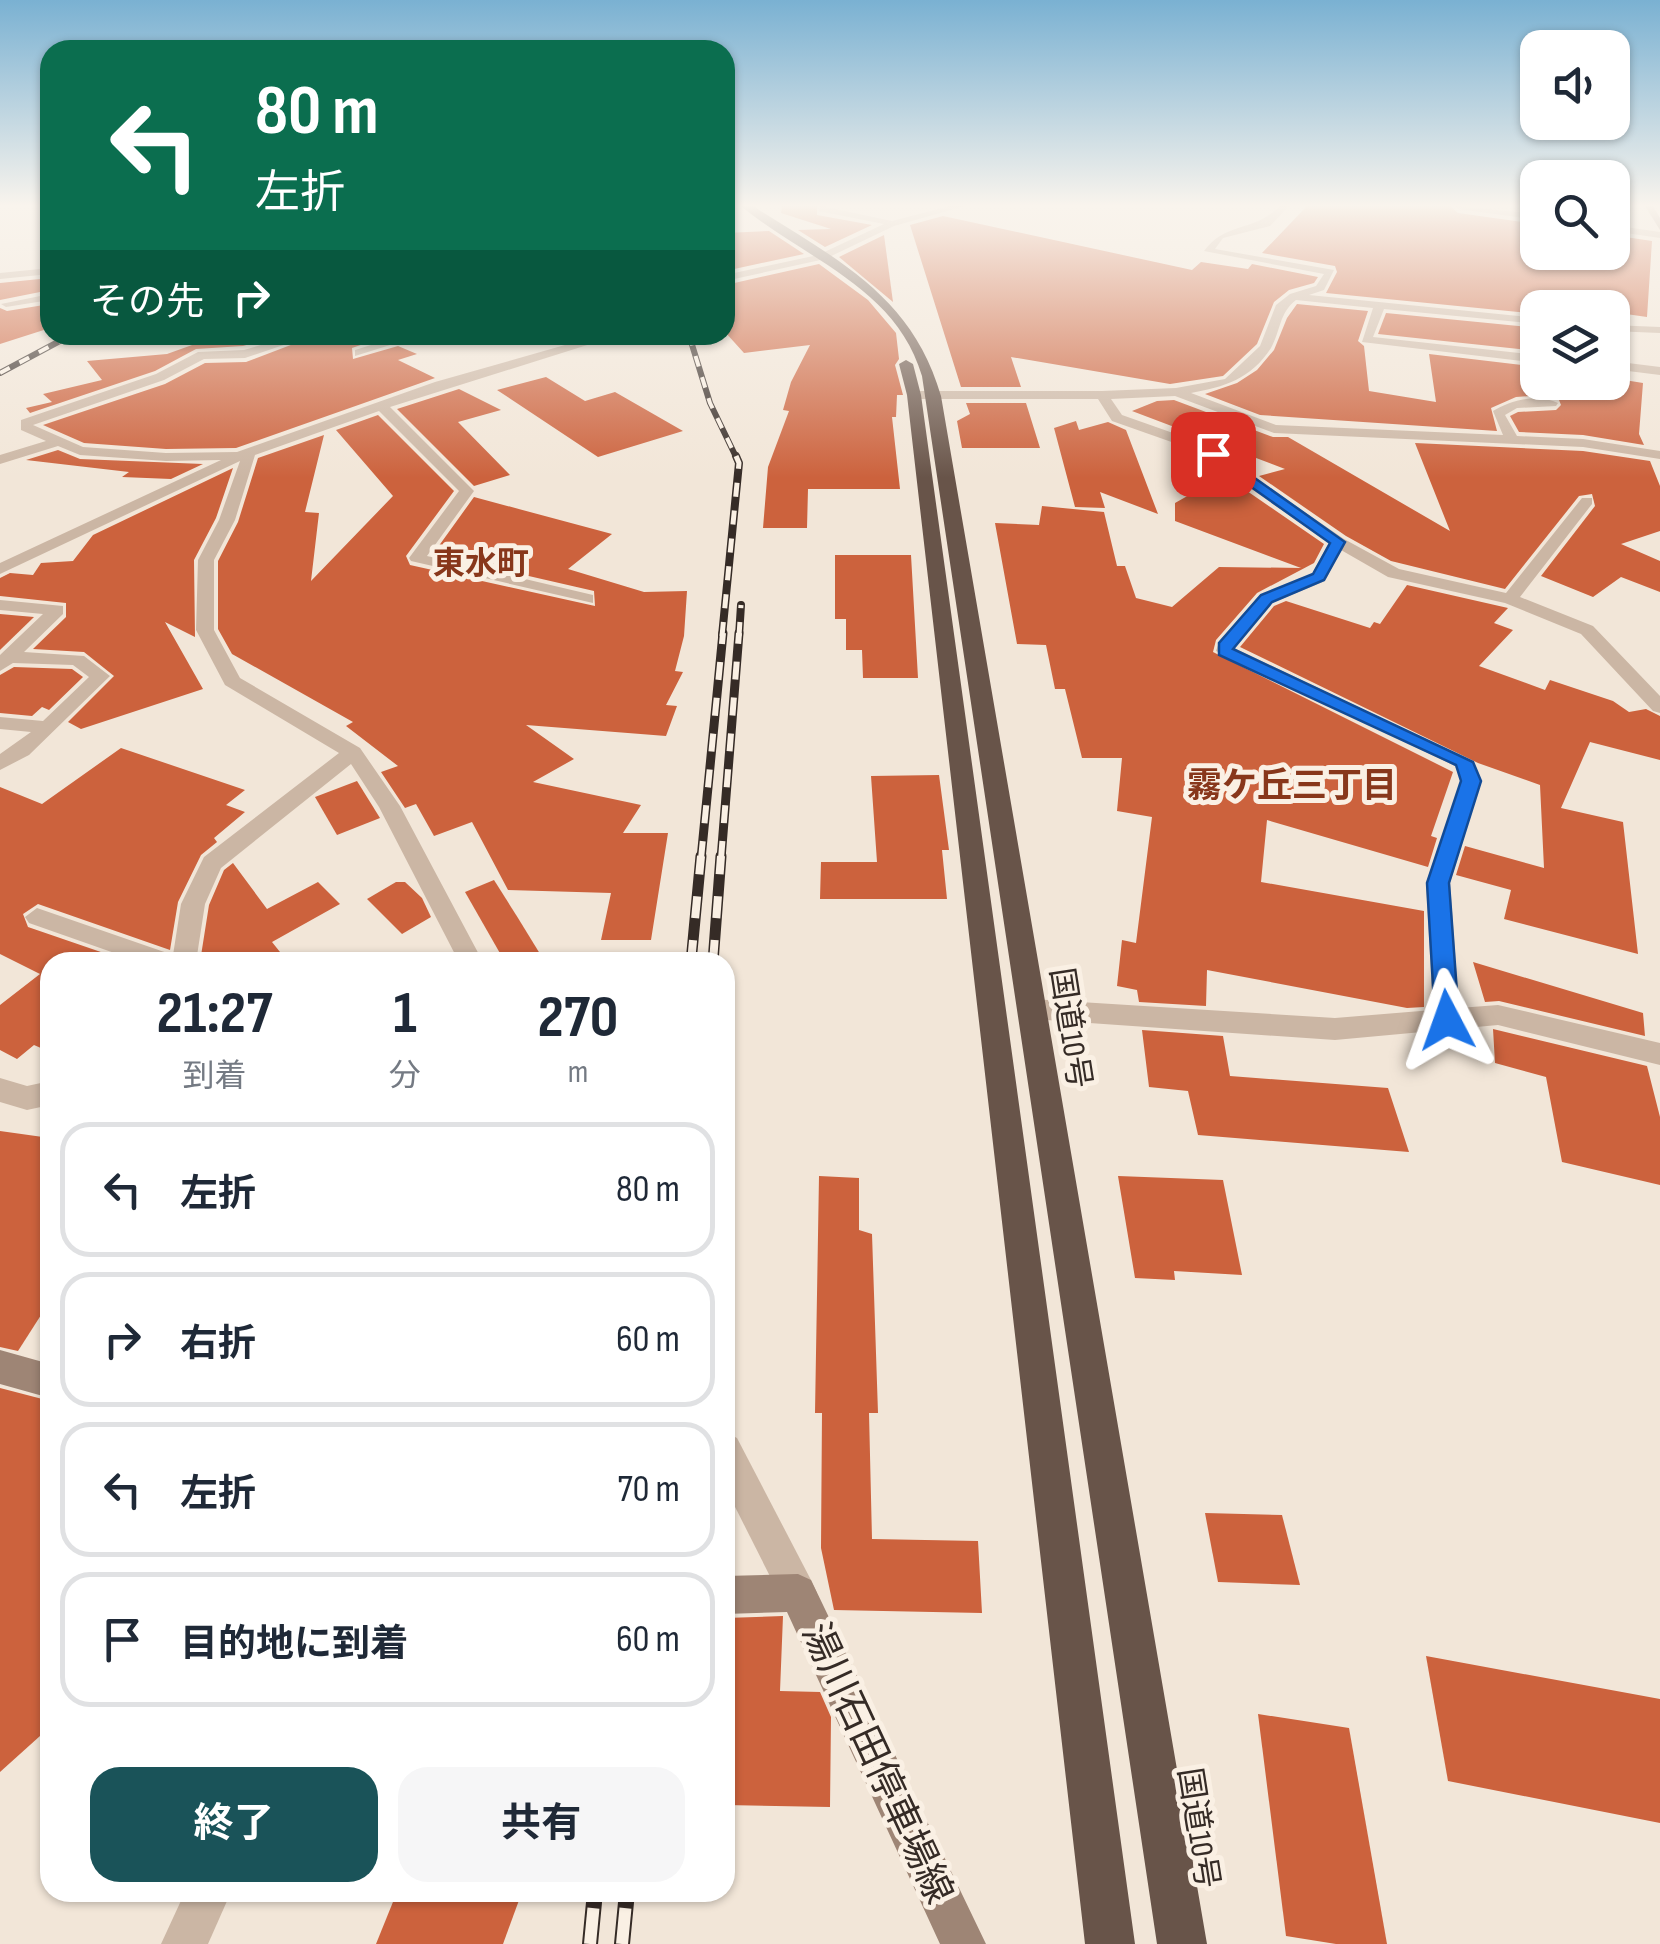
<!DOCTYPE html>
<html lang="ja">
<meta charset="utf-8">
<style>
body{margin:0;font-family:"Sofia Sans Condensed","Noto Sans JP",sans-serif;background:#f6f6f7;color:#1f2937;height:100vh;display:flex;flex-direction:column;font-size:38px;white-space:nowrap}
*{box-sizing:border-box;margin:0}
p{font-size:32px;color:#747a83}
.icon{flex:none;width:55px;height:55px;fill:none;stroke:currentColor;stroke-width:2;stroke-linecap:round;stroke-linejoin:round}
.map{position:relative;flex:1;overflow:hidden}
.sheet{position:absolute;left:40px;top:952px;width:695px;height:950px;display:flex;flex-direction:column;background:#fff;border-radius:30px;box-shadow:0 2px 8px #0004}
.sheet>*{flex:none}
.banner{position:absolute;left:40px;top:40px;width:695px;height:305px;border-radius:30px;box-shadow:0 2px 8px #0004;background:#0b6e4f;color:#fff;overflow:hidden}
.tools{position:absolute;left:1520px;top:30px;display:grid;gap:20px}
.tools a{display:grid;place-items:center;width:110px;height:110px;border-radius:20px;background:#fff;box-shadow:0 2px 8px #0004;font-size:50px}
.pin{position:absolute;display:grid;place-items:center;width:85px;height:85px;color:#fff;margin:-42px;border-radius:20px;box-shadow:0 5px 15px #0006}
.me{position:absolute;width:110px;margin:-55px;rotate:356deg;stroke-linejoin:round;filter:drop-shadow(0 0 8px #0008)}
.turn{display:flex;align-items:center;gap:35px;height:210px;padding:0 50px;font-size:45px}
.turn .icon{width:130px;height:130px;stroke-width:2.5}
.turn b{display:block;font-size:70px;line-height:85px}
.then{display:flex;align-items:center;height:95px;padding:0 50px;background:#0003;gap:20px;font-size:38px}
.eta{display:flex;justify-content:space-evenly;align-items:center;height:170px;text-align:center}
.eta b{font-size:60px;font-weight:700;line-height:70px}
.cta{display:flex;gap:20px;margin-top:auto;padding:20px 50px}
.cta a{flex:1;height:115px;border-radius:30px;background:#1a5359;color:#fff;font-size:40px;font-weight:700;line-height:115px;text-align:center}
.cta a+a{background:#f6f6f7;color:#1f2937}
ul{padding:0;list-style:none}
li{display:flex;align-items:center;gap:30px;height:135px;margin:0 20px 15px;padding:0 30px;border:5px solid #e0e1e3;border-radius:30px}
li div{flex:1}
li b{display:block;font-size:38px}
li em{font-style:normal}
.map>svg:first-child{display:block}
.building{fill:#cc623d}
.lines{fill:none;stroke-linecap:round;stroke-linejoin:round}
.minor{fill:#cbb6a4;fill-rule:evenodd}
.secondary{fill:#9e8575;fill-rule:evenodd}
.trunk{fill:#685449;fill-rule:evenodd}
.rail-far4-casing{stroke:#352b26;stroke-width:6}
.rail-far3-casing{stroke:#352b26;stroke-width:8}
.rail-far2-casing{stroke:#352b26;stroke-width:9}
.rail-far1-casing{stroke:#352b26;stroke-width:11}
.rail-casing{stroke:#352b26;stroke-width:16}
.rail-far4{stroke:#faf0e4;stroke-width:4;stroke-dasharray:11;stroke-linecap:butt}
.rail-far3{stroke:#faf0e4;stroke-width:5;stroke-dasharray:14;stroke-linecap:butt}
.rail-far2{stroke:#faf0e4;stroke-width:6;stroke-dasharray:18;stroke-linecap:butt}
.rail-far1{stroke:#faf0e4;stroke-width:8;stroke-dasharray:22;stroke-linecap:butt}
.rail{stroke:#faf0e4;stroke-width:12;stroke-dasharray:36;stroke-linecap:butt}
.route{fill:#1a73e8;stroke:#114b97;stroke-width:2.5}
.labels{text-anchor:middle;stroke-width:10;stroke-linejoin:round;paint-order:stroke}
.far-quarter-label{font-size:32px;font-weight:bold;fill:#88371b;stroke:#faf0e4}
.street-label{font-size:32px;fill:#352b26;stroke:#faf0e4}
.neighbourhood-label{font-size:35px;font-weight:bold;fill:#88371b;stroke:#faf0e4}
.near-street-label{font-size:38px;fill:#352b26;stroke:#faf0e4}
</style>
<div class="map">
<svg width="1660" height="1944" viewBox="0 0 1660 1944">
<rect width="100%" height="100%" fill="#f2e6d8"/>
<g class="building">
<polygon points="782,206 817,206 817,215 872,225 825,247 798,230 831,229 781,213"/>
<polygon points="1307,206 1450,206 1458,213 1537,224 1520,252 1612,252 1612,235 1652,241 1647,317 1612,312 1612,308 1538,308 1538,314 1326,293 1337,272 1335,266 1262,253"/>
<polygon points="943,216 1192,270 1201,262 1248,269 1252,264 1318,277 1314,283 1289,290 1274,302 1257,344 1223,376 1170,384 1011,357 1021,387 961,387 910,225"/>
<polygon points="769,231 804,254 725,271 725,233"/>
<polygon points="884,235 893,302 839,257"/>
<polygon points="819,264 868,300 896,333 899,359 895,365 903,395 897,395 896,417 892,417 900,489 808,489 807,528 763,528 768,467 789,411 783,410 791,382 810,345 744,353 725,332 725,289 732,286 730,284"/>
<polygon points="50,278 50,290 0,300 0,283"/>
<polygon points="50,304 50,328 0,344 0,308 7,311"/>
<polygon points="1297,304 1368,311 1358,341 1364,346 1369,391 1436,402 1429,354 1538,367 1538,382 1612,387 1612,378 1643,383 1639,434 1644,445 1583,435 1519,432 1510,416 1518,412 1556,410 1561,405 1559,400 1542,395 1516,397 1491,408 1497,431 1260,415 1205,394 1237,383 1257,370 1274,350 1287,318"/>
<polygon points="1386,313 1538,328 1538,351 1378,334"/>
<polygon points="220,335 282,335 243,346 196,349 155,371 30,413 26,408 52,402 43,394 102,380 87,361 167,354"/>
<polygon points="317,335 369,335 378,339 352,348 353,359 398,346 417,354 398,360 435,378 236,448 166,449 84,443 43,425 165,384 205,363 246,362"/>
<polygon points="546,377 585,401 615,392 683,431 598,457 497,390"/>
<polygon points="459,389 501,410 458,422 510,475 474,486 397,409"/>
<polygon points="1174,400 1273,437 1288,437 1450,531 1415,443 1583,451 1650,461 1660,486 1660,531 1621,544 1660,561 1660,592 1621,577 1593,597 1541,576 1595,506 1592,494 1579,496 1505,589 1391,561 1346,536 1259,476 1285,469 1132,411 1157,401"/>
<polygon points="966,403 1026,403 1040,448 962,448 957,421 970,414"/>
<polygon points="378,415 454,491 406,556 410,565 595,606 594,591 433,554 474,497 612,534 568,569 644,592 687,591 684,636 675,671 683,672 666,705 677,706 666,736 526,725 574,759 533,782 641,805 623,833 668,833 651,940 601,940 611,893 508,890 472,822 434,836 416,804 405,808 381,772 398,766 346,726 353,722 232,654 218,629 218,561 238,522 258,458 324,435 305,512 319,513 311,581 393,496 336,430"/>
<polygon points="1076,421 1079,430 1108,422 1126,430 1158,514 1100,492 1105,508 1075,507 1054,428"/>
<polygon points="58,450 80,459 203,464 171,479 122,477 129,472 26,460"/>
<polygon points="233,468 216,518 194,560 195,637 165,622 203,689 81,729 68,722 114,676 84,652 33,649 66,617 66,603 0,596 0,578 10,573 33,575 41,563 73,561 93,535"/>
<polygon points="1234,482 1324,544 1314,563 1257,593 1216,640 1213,652 1453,772 1431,836 1437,838 1428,867 1267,820 1261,882 1424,911 1424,1007 1407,1008 1207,970 1206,1006 1139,1002 1137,990 1117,986 1122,940 1136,943 1152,817 1117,811 1122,758 1082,758 1065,689 1055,689 1046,645 1017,644 995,523 1039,525 1042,506 1104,512 1117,566 1125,566 1136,598 1172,607 1219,567 1301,568 1175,521 1175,503 1198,490"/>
<polygon points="835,555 911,555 918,678 863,678 862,650 846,650 846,619 835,619"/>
<polygon points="1407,585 1508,608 1494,623 1513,630 1479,666 1545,690 1550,680 1613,701 1629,712 1646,709 1660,716 1660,760 1590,742 1561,808 1623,822 1638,954 1504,919 1511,890 1456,875 1465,846 1544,868 1540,785 1478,763 1240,647 1274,606 1286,601 1370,628 1374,622 1380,624"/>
<polygon points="0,614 34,617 0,650"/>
<polygon points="14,667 72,669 83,677 49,710 42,707 32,716 0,713 0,675"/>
<polygon points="121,748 245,790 226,805 245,812 214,838 217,842 201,855 178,902 170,950 38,904 23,914 28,927 130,962 50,962 50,1052 34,1045 17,1059 0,1050 0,1005 40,974 0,954 0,787 42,804"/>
<polygon points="939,775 949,850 942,850 947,899 820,899 821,862 877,862 871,776"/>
<polygon points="357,781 380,818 337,835 315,797"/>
<polygon points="233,863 267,909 318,882 340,904 272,942 288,962 200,962 209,905 224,870"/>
<polygon points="494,880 518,918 545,962 505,962 465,892"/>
<polygon points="396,882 405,882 422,898 431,917 402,934 367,899"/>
<polygon points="1473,962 1643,1013 1645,1036 1499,1001 1485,1002"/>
<polygon points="1493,1029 1647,1066 1660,1117 1660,1185 1562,1162 1546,1077 1495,1063"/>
<polygon points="1142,1030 1223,1036 1230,1076 1388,1088 1409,1152 1198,1135 1188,1091 1149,1087"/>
<polygon points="0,1131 50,1138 50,1301 18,1351 0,1347"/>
<polygon points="819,1176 859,1178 859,1230 872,1234 878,1413 869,1413 872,1539 978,1541 982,1613 834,1610 821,1548 822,1413 815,1413"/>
<polygon points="1118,1176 1223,1180 1242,1275 1174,1271 1175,1280 1135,1278"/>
<polygon points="0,1388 50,1401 50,1727 0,1772"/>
<polygon points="1205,1513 1282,1515 1300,1585 1218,1582"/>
<polygon points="783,1616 780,1691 820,1692 831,1717 830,1807 725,1805 725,1618"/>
<polygon points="1426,1656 1660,1699 1660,1823 1448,1781"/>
<polygon points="1258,1714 1349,1728 1387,1944 1336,1944 1286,1936"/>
<polygon points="397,1892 522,1892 503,1944 376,1944"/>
</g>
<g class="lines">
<g class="minor">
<polygon points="42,206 50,206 50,210 43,208"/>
<polygon points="821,206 892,221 950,206 965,206 894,226 825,259 725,281 725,275 818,255 884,224 818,211"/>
<path d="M1280 206H1289L1270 226 1223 238 1215 249 1334 270 1324 290 1309 295 1538 318V324L1384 309 1373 337 1538 355V363L1362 342 1373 308 1296 300C1279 313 1281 330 1271 348 1251 379 1224 387 1191 393L1276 425 1503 435 1493 411C1511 400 1539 393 1558 403L1556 406 1517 408 1505 415 1517 436 1583 439 1660 451V459L1583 447 1274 433 1175 396 1111 399 1122 415 1207 445 1344 539 1399 569 1506 593 1582 498H1592V504L1520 597 1593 626 1660 696V713L1653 711 1581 634 1505 603 1388 577 1341 550 1325 581 1272 603 1234 648 1474 762 1481 781 1450 883 1459 1008 1498 1005 1660 1043V1065L1498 1025 1335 1040 1032 1019 1023 1016 1019 1009 1023 1002 1032 999 1335 1018 1433 1010 1426 883 1461 781 1455 766 1216 651 1219 642 1260 595 1312 574 1329 543 1197 451 1112 421 1098 399H914L908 395 914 391H1102L1176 388 1225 379 1260 346 1276 305 1290 294 1316 286 1324 274 1204 251C1226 221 1253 233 1280 206Z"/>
<polygon points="1454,206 1538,214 1538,220 1458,209"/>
<polygon points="1612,225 1660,232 1660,238 1612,231"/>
<polygon points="50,268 50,274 0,279 0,273"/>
<polygon points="50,294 50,300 6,307 1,304"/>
<polygon points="1612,325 1660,327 1660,333 1612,331"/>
<polygon points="295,335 313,335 245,358 204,359 164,380 33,425 83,447 166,453 237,452 435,382 600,335 619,335 390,407 474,491 427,556 593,595 593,603 411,561 409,558 459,491 379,411 255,455 235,520 214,560 214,630 240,678 360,748 400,806 483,962 459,962 379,807 351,764 221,868 205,904 196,962 140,962 29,923 25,917 37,908 173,955 181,904 204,857 339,753 225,685 196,630 198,560 219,520 240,461 0,574 0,563 221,460 166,461 80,455 58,446 0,464 0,455 46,441 21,430 21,420 156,374 198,352 244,350"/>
<polygon points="379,335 394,335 403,341 355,356 355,350 387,340"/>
<polygon points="1612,361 1660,367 1660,375 1612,369"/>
<polygon points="0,600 63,606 63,614 24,652 84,656 110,676 29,755 0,770 0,754 31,732 0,729 0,717 43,721 89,677 73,665 13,663 0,671 0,655 43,614 0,610"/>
<polygon points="0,1078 27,1086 50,1081 50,1105 27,1110 0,1102"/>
<polygon points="725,1432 737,1438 811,1580 817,1593 811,1606 798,1612 785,1606 725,1487"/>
<polygon points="185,1892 231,1892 208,1944 161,1944"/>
</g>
<g class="secondary">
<polygon points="1645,206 1653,206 1660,218 1660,230"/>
<polygon points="0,1350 50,1364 50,1398 0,1384"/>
<polygon points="798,1574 811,1580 986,1944 940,1944 787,1612 725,1614 725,1576"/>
</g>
<g class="trunk">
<path d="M741 206H753C836 259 912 295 941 396L1207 1944H1157L922 376C896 287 806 260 741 206Z"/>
<polygon points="906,360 913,364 921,395 1135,1944 1085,1944 907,395 899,364"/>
</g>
<defs>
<g id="rail-far4">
<polyline points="689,335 710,403 737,459"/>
<polyline points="0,373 71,335"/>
</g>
<g id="rail-far3">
<polyline points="722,636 739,463 736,456"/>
<polyline points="739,636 741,605"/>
</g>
<g id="rail-far2">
<polyline points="701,859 723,633"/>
<polyline points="721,859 739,633"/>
</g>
<g id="rail-far1">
<polyline points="691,962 701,856"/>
<polyline points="713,962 721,856"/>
</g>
<g id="rail">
<polyline points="590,1944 595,1892"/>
<polyline points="622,1944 627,1892"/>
</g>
</defs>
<use href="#rail-far4" class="rail-far4-casing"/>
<use href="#rail-far3" class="rail-far3-casing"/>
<use href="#rail-far2" class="rail-far2-casing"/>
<use href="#rail-far1" class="rail-far1-casing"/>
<use href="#rail" class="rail-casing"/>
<use href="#rail-far4" class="rail-far4"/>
<use href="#rail-far3" class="rail-far3"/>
<use href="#rail-far2" class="rail-far2"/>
<use href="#rail-far1" class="rail-far1"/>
<use href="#rail" class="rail"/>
</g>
<linearGradient id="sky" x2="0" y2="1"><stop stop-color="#7ab1d2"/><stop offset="0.43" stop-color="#f9f4ed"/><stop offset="1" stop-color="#f9f4ed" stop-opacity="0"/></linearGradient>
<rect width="1660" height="478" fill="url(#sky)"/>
<polygon class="route" points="1209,452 1218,452 1345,542 1324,580 1272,602 1233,649 1473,762 1481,781 1449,883 1459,1020 1455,1026 1438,1026 1435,1020 1427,883 1461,781 1456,765 1219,655 1219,643 1261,595 1313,574 1330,543 1209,457"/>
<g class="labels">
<g class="far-quarter-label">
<text x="481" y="574">東水町</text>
</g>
<g class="street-label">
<text transform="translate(1071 1028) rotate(81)" y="11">国道10号</text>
<text transform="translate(1199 1828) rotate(81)" y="11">国道10号</text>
</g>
<g class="neighbourhood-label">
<text x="1292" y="797">霧ケ丘三丁目</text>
</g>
<g class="near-street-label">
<text transform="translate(878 1763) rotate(65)" y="13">湯川石田停車場線</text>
</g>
</g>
</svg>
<div class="tools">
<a><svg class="icon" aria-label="sound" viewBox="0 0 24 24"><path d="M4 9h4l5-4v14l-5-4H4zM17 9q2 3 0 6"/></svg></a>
<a><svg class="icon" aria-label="search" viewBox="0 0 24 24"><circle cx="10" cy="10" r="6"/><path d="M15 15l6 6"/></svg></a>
<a><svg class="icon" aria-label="layers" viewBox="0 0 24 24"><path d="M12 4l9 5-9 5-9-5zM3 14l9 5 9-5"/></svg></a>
</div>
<div class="pin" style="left:1213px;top:454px;background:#d93025"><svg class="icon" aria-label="arrive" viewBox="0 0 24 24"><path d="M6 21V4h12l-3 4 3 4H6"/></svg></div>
<svg class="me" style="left:1447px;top:1020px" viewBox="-20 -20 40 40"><path d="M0-17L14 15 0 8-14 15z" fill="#1a73e8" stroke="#fff" stroke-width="4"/></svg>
<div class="banner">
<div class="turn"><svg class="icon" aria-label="left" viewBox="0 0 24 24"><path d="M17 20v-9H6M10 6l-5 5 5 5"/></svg><div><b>80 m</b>左折</div></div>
<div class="then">その先<svg class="icon" aria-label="right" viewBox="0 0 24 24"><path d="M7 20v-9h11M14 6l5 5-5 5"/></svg></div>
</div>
<section class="sheet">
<div class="eta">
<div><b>21:27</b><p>到着</p></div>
<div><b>1</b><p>分</p></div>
<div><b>270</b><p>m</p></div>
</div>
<ul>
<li><svg class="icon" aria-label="left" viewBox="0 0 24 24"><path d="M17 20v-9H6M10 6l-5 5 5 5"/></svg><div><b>左折</b></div><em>80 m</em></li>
<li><svg class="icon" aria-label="right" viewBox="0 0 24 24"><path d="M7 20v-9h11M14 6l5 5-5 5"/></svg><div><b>右折</b></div><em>60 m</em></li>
<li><svg class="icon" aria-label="left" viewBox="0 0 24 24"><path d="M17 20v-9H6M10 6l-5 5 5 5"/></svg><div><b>左折</b></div><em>70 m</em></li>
<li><svg class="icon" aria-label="arrive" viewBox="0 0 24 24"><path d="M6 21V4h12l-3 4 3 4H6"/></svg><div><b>目的地に到着</b></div><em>60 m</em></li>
</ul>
<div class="cta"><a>終了</a><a>共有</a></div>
</section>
</div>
